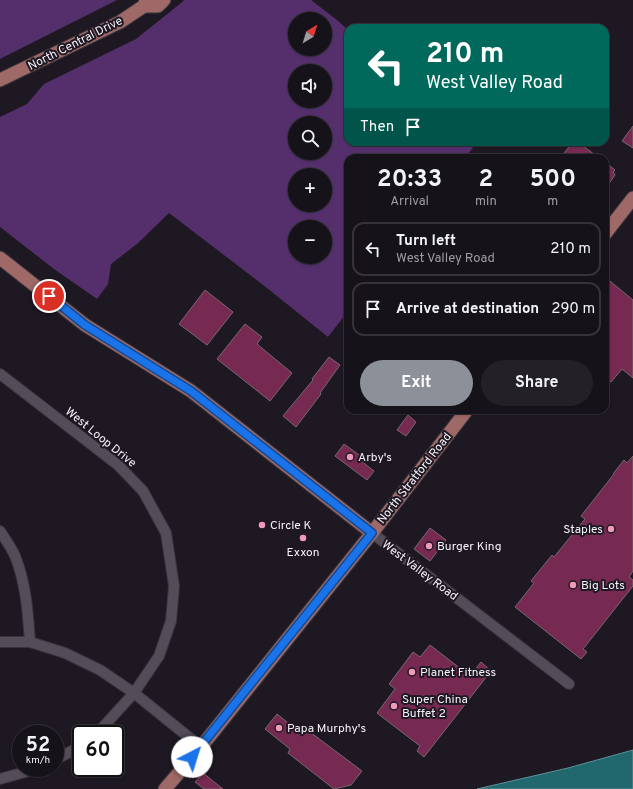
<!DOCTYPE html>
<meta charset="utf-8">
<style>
body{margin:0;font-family:Overpass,sans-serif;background:#232027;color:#f1f3f6;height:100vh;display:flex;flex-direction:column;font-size:15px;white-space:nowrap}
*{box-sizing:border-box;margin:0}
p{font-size:13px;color:#9e9ea2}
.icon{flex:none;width:22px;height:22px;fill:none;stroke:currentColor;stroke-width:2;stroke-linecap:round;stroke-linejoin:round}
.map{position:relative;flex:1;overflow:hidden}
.details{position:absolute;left:344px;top:154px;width:265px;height:260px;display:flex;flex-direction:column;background:#16121a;border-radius:12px;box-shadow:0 1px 3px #0004,0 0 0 1px #353239}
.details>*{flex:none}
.top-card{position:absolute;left:344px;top:24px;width:265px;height:122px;border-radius:12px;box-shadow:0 1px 3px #0004,0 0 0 1px #353239;background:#00695c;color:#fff;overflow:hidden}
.needle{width:26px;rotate:38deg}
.fabs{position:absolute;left:288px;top:12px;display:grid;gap:8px}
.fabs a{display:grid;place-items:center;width:44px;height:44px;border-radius:50%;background:#16121a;box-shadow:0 1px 3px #0004,0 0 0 1px #353239;font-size:20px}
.speed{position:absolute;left:12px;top:725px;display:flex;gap:8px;font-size:20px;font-weight:700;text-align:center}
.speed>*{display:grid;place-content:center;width:52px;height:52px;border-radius:50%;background:#16121a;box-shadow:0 1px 3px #0004,0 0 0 1px #353239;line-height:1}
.speed small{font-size:10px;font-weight:400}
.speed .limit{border:2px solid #111;border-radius:6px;background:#fff;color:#111}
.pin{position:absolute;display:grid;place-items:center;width:34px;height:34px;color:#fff;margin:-17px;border:2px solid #fff;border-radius:50%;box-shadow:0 1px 4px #0007}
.me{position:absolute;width:44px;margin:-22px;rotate:40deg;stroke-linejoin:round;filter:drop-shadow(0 0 3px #0008)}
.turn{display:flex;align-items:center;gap:14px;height:84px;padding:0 16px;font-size:18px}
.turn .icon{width:52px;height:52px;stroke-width:2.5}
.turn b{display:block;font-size:28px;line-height:34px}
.then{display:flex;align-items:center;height:38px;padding:0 16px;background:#0003;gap:8px;font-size:15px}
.eta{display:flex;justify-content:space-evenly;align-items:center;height:68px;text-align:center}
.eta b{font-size:24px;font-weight:700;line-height:28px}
.action{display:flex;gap:8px;margin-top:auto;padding:8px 16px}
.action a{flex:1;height:46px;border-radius:24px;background:#8c9099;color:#fff;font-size:16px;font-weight:700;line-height:46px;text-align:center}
.action a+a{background:#232027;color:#f1f3f6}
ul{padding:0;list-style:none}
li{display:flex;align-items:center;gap:12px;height:54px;margin:0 8px 6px;padding:0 8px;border:2px solid #353239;border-radius:12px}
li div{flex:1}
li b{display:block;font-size:15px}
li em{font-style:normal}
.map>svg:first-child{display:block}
.green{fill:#552f6c;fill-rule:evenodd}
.water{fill:#20686d;stroke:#609197}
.building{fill:#762951;stroke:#78676e}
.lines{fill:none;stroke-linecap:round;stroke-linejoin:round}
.minor-casing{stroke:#38343c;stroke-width:12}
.major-casing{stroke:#38343c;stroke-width:15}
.minor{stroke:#544d59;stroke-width:10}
.major{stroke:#9e6966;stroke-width:13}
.route-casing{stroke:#114b97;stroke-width:10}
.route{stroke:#1a73e8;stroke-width:7}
.poi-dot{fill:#ef9ab8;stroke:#1e1823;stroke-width:1.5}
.labels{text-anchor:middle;stroke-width:4;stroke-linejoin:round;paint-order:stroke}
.street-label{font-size:12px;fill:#f7f2fa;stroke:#1e1823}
.poi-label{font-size:12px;fill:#f7f2fa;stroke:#1e1823;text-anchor:start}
</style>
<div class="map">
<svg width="633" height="789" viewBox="0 0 633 789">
<rect width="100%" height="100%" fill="#1e1823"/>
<g class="green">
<polygon points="0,0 117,0 0,59"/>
<path d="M184 0H311L337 20 348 30V142H477L465 158H348V311L328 337 267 288 169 213 137 244 111 264 108 284 97 299 54 269 0 227V117L27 104 44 84 136 39 181 3ZM295 19H325V49H295ZM295 71H325V101H295ZM295 123H325V153H295ZM295 175H325V205H295ZM295 227H325V257H295Z"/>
</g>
<polygon class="water" points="633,750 633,789 477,789 568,768"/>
<g class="building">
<polygon points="633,126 633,148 622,141"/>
<polygon points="573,142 578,142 599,158 560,158"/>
<polygon points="605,162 615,170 613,172 615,175 605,189"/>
<polygon points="605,277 633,300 633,378 622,369 611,382 605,377"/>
<polygon points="205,290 233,312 207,345 179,324"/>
<polygon points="245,324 262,337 257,344 292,373 270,401 217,359"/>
<polygon points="329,357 340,365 320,393 321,394 296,427 283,416 313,380 312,379"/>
<polygon points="408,415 416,422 406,436 397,430"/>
<polygon points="344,444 362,457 360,460 374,471 367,480 335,456"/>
<polygon points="633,456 633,571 629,577 633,580 633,586 583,649 587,652 581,659 515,607 534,583 531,581 552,555 554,557 585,519 581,516 614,474 613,474 624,460 627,463"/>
<polygon points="430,528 446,540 430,561 414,549"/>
<polygon points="430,645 470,676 481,662 491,671 424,757 417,751 420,746 377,713 395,689 389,684 413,652 420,657"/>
<polygon points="277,714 302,734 306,729 362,771 351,785 334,789 288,753 290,749 265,729"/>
<polygon points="203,773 223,789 204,789 195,782"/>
</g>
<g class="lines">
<defs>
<g id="minor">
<polyline points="0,374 118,465 143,491 166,533 174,586 171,621 159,656 134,693 103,727 95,734"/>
<path d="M0 531C5 539 11 547 15 556 26 583 28 613 30 642"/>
<polyline points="372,533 569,684"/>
<polyline points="0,642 30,642 65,653 100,670 134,693 201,747"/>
<polyline points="55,760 77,748 81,745"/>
<polyline points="0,779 40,768"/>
</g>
<g id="major">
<polyline points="144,6 158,6 164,0"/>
<polyline points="0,80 120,22 144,6 146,0"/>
<polyline points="605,234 633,198"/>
<polyline points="0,258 85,325 191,391 372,533"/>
<polyline points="165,789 201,747 372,533 467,410"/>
</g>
</defs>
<use href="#minor" class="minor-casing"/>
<use href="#major" class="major-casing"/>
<use href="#minor" class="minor"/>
<use href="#major" class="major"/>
</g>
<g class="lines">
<defs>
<polyline id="route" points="49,296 85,325 191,391 372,533 192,757"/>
</defs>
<use href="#route" class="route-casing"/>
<use href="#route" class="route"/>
</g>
<g class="poi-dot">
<circle cx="350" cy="457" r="4"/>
<circle cx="262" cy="525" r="4"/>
<circle cx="611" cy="529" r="4"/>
<circle cx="303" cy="538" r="4"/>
<circle cx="429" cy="546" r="4"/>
<circle cx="573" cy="585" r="4"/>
<circle cx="412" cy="672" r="4"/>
<circle cx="394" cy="706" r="4"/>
<circle cx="279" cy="728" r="4"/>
</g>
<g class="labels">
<g class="street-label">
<text transform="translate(75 43) rotate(-27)" y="4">North Central Drive</text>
<text transform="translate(101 437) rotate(39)" y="4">West Loop Drive</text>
<text transform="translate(414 478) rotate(-52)" y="4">North Stratford Road</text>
<text transform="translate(420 570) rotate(37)" y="4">West Valley Road</text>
</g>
<g class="poi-label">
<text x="358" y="461">Arby's</text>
<text x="270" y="529">Circle K</text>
<text x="603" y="533" text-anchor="end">Staples</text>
<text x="437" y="550">Burger King</text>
<text x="303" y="556" text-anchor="middle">Exxon</text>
<text x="581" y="589">Big Lots</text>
<text x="420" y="676">Planet Fitness</text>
<text x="402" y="703">Super China<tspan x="402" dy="14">Buffet 2</tspan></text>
<text x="287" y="732">Papa Murphy's</text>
</g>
</g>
</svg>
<div class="fabs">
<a><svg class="needle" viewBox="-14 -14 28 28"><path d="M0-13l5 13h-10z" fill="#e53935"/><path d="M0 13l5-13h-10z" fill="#9e9ea2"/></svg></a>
<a><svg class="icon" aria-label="sound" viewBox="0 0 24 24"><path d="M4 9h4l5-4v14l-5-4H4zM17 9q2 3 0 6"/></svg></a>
<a><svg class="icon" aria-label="search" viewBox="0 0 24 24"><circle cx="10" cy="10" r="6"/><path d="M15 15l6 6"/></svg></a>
<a>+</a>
<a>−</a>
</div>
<div class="speed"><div>52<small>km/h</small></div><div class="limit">60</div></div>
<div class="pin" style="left:49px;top:296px;background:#d93025"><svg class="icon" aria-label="arrive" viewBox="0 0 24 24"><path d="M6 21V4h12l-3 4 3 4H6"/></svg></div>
<svg class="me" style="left:192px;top:757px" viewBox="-20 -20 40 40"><circle r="19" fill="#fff"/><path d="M0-13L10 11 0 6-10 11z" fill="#1a73e8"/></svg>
<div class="top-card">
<div class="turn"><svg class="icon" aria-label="left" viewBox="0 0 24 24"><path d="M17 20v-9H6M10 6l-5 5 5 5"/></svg><div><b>210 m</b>West Valley Road</div></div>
<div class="then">Then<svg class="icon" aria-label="arrive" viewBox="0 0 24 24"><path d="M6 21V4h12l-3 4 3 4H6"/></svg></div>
</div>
<section class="details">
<div class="eta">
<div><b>20:33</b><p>Arrival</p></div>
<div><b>2</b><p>min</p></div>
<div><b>500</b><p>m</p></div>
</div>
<ul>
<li><svg class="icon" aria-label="left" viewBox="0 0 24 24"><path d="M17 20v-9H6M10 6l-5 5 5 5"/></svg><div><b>Turn left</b><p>West Valley Road</p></div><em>210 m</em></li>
<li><svg class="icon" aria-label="arrive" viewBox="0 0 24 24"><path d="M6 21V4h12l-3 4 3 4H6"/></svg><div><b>Arrive at destination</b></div><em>290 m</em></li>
</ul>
<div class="action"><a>Exit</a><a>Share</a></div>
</section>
</div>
